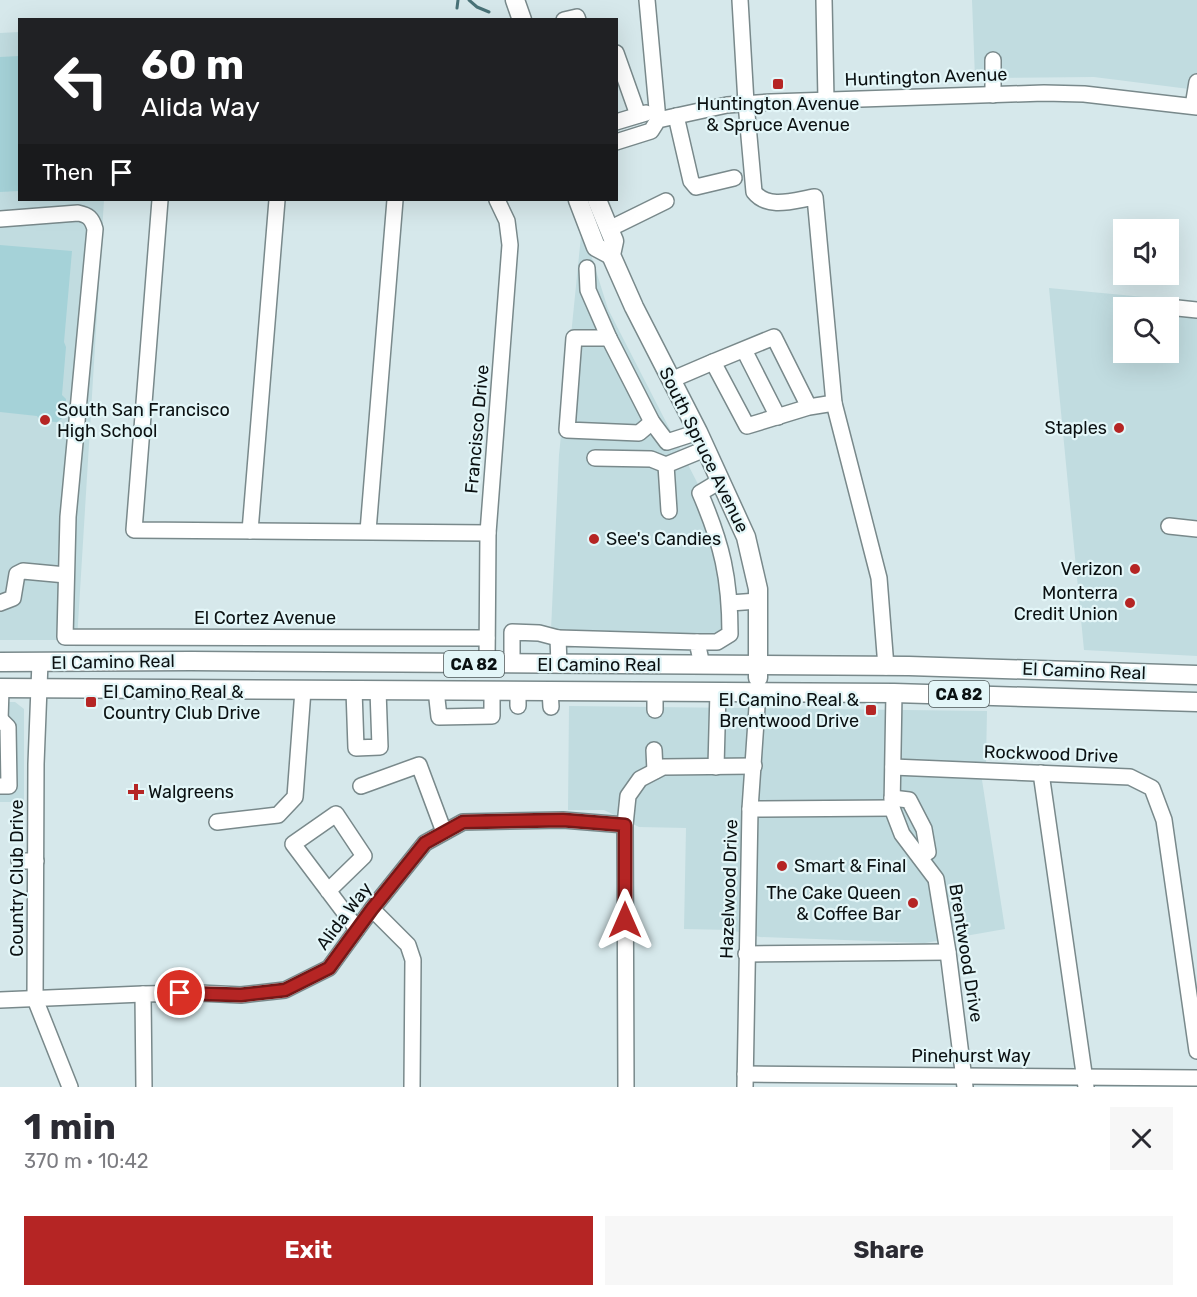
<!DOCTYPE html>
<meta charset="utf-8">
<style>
body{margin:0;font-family:Rubik,sans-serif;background:#f7f7f7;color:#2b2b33;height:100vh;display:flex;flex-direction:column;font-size:22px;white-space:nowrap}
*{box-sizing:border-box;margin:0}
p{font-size:20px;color:#7c7c81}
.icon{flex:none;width:33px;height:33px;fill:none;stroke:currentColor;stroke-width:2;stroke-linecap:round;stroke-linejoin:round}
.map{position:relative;height:1087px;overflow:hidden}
.sheet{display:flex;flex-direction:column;background:#fff;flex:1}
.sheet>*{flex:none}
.banner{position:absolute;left:18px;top:18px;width:600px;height:183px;border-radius:0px;box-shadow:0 6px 24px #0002;background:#202124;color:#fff;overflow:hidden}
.tools{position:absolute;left:1113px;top:219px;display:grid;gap:12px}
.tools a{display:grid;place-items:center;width:66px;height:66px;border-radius:0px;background:#fff;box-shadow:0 6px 24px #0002;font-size:30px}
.pin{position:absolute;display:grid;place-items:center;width:51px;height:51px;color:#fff;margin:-26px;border:3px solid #fff;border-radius:50%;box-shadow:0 2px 6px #0007}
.me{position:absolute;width:66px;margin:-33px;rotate:0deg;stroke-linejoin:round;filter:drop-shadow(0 0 4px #0008)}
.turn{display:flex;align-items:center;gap:21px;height:126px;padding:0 24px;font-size:27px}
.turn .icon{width:78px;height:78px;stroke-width:2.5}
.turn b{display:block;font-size:42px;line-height:51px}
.then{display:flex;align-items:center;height:57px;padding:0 24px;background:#0003;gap:12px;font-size:22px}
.round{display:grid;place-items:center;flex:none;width:63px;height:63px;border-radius:0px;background:#f7f7f7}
.overview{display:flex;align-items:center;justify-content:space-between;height:102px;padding:0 24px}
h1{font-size:36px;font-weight:700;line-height:45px}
.cta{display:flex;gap:12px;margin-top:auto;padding:12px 24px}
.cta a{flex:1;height:69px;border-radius:0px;background:#b52524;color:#fff;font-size:24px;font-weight:700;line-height:69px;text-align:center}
.cta a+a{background:#f7f7f7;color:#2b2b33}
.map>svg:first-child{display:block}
.built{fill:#c1dce0;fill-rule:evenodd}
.green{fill:#a5d2d8}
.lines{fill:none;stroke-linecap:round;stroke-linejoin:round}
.stream{stroke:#497277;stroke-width:3}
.minor-casing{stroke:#79898b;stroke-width:18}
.major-casing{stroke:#79898b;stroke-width:21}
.minor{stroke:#fff;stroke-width:15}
.major{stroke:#fff;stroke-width:18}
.route-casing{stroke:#761817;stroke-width:15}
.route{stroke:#b52524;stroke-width:10}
.poi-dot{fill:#b52524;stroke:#e3f6f8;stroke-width:2}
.labels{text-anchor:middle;stroke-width:4.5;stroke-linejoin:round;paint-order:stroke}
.shield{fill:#e3f6f8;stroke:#4c5657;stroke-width:1.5}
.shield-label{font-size:16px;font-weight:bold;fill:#0b1112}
.street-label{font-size:18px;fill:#0b1112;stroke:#e3f6f8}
.poi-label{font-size:18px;fill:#0b1112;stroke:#e3f6f8;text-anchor:start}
</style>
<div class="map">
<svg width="1197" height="1087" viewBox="0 0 1197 1087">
<rect width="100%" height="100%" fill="#d6e8eb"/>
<g class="built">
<polygon points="972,0 1197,0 1197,90 1094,77 975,78"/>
<polygon points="19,32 20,200 104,200 77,640 0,640 0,33"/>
<polygon points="582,226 608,309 701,490 732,567 736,592 738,631 732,642 722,649 567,646 551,630 559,455"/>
<path d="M1049 288 1197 302V656L1084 650ZM1124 308H1168V352H1124Z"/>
<polygon points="0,702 15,702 24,709 24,802 0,802"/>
<polygon points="569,706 987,711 986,762 982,780 1005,929 925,943 760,937 730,930 684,929 686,828 639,827 604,810 568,810"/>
</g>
<g class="green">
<polygon points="19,56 19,191 0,192 0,57"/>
<polygon points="0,245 72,251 64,342 66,347 62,395 66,399 65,416 57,422 40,421 37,416 0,412"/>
</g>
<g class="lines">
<g class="stream">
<polyline points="469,0 477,7 489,12"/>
<polyline points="457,8 458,0"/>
</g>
<defs>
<g id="minor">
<polyline points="647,0 658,120"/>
<path d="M740 0 746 103 754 192C768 210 795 200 815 197L834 403 879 578 886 667"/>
<polyline points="824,0 826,100"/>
<polyline points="564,20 577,17 578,20"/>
<polyline points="616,53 638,115"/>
<polyline points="993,95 993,60"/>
<polyline points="1193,106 1197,82"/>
<polyline points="676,116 691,181 696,187 734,178"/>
<polyline points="616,122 646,113"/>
<polyline points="616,142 651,131 658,120 727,105 771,102 1044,93 1084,94 1197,107"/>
<polyline points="160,200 134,530 488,533"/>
<path d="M0 219 78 213C88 215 92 218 95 229L68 517 65 637 487 638"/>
<polyline points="609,229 666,201"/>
<polyline points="587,268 588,290 609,338 652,422 667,442 698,432"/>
<polyline points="1168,307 1197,310"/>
<polyline points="609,338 574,338 567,430 639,433 652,422"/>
<polyline points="744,350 778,417"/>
<polyline points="671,380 713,362"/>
<polyline points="809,407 774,337 713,362 747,426 809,407 834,403"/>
<polyline points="595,458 651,459 666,465"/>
<polyline points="669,511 666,465 705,449"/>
<polyline points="1169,526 1197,529"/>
<polyline points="250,531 277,200"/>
<polyline points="368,531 395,200"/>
<polyline points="0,603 13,598 17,574 23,571 66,575"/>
<polyline points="730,603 758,601"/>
<path d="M697 642H717L730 634C730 578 722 544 700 493L720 481"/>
<polyline points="40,662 36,764 35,999 70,1087"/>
<polyline points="487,664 488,533 510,245 507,221 497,200"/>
<polyline points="512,664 512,632 539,633 558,638"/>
<polyline points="559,665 558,638 697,642 702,665"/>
<polyline points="354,690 356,748 380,747 378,690"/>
<polyline points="436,690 439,717 492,716 492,690"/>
<polyline points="550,690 551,707"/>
<polyline points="894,693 892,808 902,834 936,879 948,952 965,1087"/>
<polyline points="518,706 518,690"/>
<polyline points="655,710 655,691"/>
<polyline points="0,720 1,688"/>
<polyline points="654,750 655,771"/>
<polyline points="716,767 718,691"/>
<polyline points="893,767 1130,777 1152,788 1164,820 1197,1051"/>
<polyline points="1041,773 1086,1087"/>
<polyline points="0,786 9,786 8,727 1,720"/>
<polyline points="361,786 419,765 444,832"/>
<polyline points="892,798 909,800 924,829 928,852 920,857"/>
<polyline points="750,809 892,808"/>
<polyline points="217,822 278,815 295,797 303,690"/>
<polyline points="19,861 36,861"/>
<path d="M328 891 364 856 336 814 293 844C314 872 336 901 357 929"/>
<polyline points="372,909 408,945 413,960 412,1087"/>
<polyline points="746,954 948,952"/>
<polyline points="143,994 144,1087"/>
<polyline points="0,1000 143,994 199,993 241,995 285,990 329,968 372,909 425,843 463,822 563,820 625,825"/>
<polyline points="745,1074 1197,1078"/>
<polyline points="626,1087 625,825 628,796 640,779 663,767 754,766"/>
<polyline points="745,1087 750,809 758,692"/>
</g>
<g id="major">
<polyline points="515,0 522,20"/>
<polyline points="578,200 596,247 611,255"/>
<polyline points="597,200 614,241 611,255 634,307 698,432 746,537 758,589 758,678"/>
<polyline points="0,662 191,661 909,666 1197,675"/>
<polyline points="0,688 894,693 1197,702"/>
</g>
</defs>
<use href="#minor" class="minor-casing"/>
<use href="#major" class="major-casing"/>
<use href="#minor" class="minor"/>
<use href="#major" class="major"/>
</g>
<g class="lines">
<defs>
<polyline id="route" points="180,993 241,995 285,990 329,968 372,909 425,843 463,822 563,820 625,825 625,920"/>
</defs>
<use href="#route" class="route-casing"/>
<use href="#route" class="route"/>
</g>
<g class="poi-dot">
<rect x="772" y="78" width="12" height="12" rx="3"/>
<circle cx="45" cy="420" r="6"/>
<circle cx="1119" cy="428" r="6"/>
<circle cx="594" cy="539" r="6"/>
<circle cx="1135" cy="569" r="6"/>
<circle cx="1130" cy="603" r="6"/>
<rect x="85" y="696" width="12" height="12" rx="3"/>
<rect x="865" y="704" width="12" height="12" rx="3"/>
<path d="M133 783h6v6h6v6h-6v6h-6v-6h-6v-6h6z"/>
<circle cx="782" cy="866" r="6"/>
<circle cx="913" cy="903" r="6"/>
</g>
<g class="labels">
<g class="shield">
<rect x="444" y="651" width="60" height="26" rx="4.5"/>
<rect x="929" y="681" width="60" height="26" rx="4.5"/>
</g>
<g class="shield-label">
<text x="474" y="670">CA 82</text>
<text x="959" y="700">CA 82</text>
</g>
<g class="street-label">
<text transform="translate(926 77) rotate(-2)" y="6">Huntington Avenue</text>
<text transform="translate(477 429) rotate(-85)" y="6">Francisco Drive</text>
<text transform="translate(704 450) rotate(64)" y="6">South Spruce Avenue</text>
<text x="265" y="624">El Cortez Avenue</text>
<text transform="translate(113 662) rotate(-1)" y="6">El Camino Real</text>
<text x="599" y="671">El Camino Real</text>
<text transform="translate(1084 671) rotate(2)" y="6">El Camino Real</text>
<text transform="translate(1051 754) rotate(2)" y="6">Rockwood Drive</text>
<text transform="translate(17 878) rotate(-90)" y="6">Country Club Drive</text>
<text transform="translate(729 889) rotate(-88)" y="6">Hazelwood Drive</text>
<text transform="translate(344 916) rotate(-53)" y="6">Alida Way</text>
<text transform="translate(966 953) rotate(81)" y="6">Brentwood Drive</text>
<text x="971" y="1062">Pinehurst Way</text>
</g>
<g class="poi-label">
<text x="778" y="110" text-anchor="middle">Huntington Avenue<tspan x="778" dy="21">&amp; Spruce Avenue</tspan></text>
<text x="57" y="416">South San Francisco<tspan x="57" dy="21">High School</tspan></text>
<text x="1107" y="434" text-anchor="end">Staples</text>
<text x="606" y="545">See's Candies</text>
<text x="1123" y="575" text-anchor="end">Verizon</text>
<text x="1118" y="599" text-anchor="end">Monterra<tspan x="1118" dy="21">Credit Union</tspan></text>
<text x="103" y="698">El Camino Real &amp;<tspan x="103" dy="21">Country Club Drive</tspan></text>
<text x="859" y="706" text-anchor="end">El Camino Real &amp;<tspan x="859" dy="21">Brentwood Drive</tspan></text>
<text x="148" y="798">Walgreens</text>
<text x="794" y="872">Smart &amp; Final</text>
<text x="901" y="899" text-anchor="end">The Cake Queen<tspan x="901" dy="21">&amp; Coffee Bar</tspan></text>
</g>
</g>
</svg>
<div class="tools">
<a><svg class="icon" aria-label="sound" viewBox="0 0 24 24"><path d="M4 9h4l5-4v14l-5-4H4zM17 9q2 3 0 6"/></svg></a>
<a><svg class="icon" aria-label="search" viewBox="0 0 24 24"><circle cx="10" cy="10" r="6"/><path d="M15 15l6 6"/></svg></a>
</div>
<div class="pin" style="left:180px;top:993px;background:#d93025"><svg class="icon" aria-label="arrive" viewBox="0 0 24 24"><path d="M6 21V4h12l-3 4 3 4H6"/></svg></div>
<svg class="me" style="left:625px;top:920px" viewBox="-20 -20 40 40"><path d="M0-17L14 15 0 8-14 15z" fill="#b52524" stroke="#fff" stroke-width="4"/></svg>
<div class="banner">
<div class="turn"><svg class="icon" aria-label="left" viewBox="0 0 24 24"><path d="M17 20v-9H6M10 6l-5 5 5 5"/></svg><div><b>60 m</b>Alida Way</div></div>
<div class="then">Then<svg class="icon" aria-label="arrive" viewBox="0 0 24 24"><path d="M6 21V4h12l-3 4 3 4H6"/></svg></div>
</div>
</div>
<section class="sheet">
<div class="overview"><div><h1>1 min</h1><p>370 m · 10:42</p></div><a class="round"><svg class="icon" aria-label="close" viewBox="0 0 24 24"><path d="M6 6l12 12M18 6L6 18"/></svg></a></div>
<div class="cta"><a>Exit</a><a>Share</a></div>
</section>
